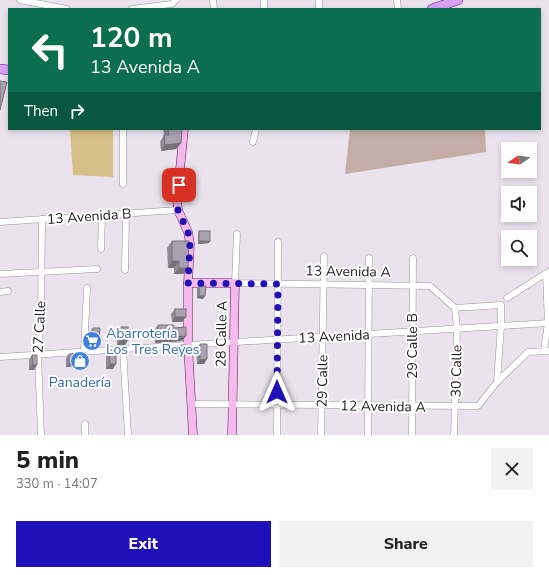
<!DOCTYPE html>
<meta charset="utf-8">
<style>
body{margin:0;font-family:"Nunito Sans",sans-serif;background:#f2f2f2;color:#222;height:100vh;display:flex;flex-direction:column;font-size:15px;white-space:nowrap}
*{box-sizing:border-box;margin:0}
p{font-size:13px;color:#767676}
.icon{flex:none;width:22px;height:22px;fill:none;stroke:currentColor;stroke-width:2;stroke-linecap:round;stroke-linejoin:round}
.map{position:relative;height:435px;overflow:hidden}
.sheet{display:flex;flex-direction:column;background:#fff;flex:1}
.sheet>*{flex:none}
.banner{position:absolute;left:8px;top:8px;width:533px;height:122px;border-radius:0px;box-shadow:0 2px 6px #0003;background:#0b6e4f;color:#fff;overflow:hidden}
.needle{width:26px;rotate:257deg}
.buttons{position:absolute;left:501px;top:142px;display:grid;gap:8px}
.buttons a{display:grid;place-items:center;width:36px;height:36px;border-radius:0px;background:#fff;box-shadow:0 2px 6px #0003;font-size:20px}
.pin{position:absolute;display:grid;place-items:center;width:34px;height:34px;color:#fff;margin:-17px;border-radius:8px;box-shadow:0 2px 6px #0006}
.me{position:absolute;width:44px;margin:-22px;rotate:0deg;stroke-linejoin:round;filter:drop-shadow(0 0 3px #0008)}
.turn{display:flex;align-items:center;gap:14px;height:84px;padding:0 16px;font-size:18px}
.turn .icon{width:52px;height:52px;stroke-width:2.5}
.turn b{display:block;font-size:28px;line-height:34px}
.then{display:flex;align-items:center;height:38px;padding:0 16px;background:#0003;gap:8px;font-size:15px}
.round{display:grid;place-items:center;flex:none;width:42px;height:42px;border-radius:0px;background:#f2f2f2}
.headline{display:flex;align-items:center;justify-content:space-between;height:68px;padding:0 16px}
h1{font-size:24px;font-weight:800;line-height:30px}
.primary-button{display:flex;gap:8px;margin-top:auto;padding:8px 16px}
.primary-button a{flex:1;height:46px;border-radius:0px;background:#2010b8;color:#fff;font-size:16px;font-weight:800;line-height:46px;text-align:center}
.primary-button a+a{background:#f2f2f2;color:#222}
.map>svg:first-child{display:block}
.cemetery{fill:#c4ada6}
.pitch{fill:#d6bf86}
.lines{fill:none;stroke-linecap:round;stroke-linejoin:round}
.minor-casing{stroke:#969696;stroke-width:7}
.secondary-casing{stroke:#690d56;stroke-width:9}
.primary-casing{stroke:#6b0c88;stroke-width:10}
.minor{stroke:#fff;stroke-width:6}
.secondary{stroke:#f3baeb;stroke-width:8}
.primary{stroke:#d8a1f4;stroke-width:9}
.wall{fill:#918b96}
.shaded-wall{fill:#76717a}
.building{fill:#a9a2ae;stroke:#76717a}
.route{stroke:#2010b8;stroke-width:7;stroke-dasharray:0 12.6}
.labels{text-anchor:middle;stroke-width:4;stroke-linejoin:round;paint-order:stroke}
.street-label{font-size:14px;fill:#1c1c1c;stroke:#fff}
.shop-label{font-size:14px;fill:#366cbe;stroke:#fff;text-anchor:start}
</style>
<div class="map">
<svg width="549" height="435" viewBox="0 0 549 435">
<rect width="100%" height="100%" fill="#eae3ed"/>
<polygon class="cemetery" points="350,129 485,129 486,152 345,174"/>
<polygon class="pitch" points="70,129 113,129 113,177 73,175"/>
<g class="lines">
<defs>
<g id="minor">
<polyline points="20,0 67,9"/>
<polyline points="213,0 214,9"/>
<polyline points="264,0 264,9"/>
<polyline points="319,0 319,9"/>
<polyline points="397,0 398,9"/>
<polyline points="132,9 172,4 176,0"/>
<polyline points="123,129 123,184"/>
<polyline points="253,142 256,129"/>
<polyline points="0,222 178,210"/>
<polyline points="237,234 235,283 430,286 455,308 501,305 501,326 497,382"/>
<polyline points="101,249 102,215"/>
<polyline points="125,270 126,214"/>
<polyline points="0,274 97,269"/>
<polyline points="0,292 8,291"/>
<polyline points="507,298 548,272"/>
<polyline points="123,349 128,435"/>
<polyline points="544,350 548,323 546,274"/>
<polyline points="84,352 87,288"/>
<polyline points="0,357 188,345 549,323"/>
<polyline points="192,404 478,406 497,382 528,352 549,351"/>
<polyline points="85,424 85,435"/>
<polyline points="41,435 38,355 41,318 42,219"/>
<polyline points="277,435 278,242"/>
<polyline points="321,435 324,256"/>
<polyline points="368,435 369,258"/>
<polyline points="412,435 413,258"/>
<polyline points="454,435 457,329 455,308"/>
</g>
<g id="secondary">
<polyline points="184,129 177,199 178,210 188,232 190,244 188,283 188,345 193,435"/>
<polyline points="188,283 235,283 232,435"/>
</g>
<g id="primary">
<polyline points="432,9 458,0"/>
<polyline points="0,69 9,70"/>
</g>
</defs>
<use href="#minor" class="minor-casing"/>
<use href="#secondary" class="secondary-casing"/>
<use href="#primary" class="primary-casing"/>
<use href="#minor" class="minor"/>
<use href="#secondary" class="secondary"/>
<use href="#primary" class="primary"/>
</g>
<g class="wall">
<polygon points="163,129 182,129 181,143 176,149 161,151 160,142 164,135"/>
<polygon points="199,231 210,241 209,243 198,244 198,233"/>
<polygon points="172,241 188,268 183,274 174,274 174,268 168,268 167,248"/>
<polygon points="199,286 205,296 203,299 197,298 197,288"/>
<polygon points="175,309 182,322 172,322 171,314"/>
<polygon points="158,325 174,328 182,341 155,343 154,330"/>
<polygon points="121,327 128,340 125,345 117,345 117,332"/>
<polygon points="93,328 96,346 89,347 89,333"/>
<polygon points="200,344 204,364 197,364 196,349"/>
<polygon points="181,345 183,358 178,358 177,350"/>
<polygon points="109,350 113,369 106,369 106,355"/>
<polygon points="69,354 86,361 83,365 66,367 66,358"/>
<polygon points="32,355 34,370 29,370 29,360"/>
</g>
<g class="shaded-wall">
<polygon points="181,143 176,149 161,151 165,145"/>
<polygon points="199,241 210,241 209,243 198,244"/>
<polygon points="172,261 179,261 174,268 168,268"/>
<polygon points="179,268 188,268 183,274 174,274"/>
<polygon points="199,296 205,296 203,299 197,298"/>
<polygon points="175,317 186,317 182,322 172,322"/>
<polygon points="186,336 182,341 155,343 158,338"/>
<polygon points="121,340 128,340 125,345 117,345"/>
<polygon points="99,341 96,346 89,347 92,342"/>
<polygon points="181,353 187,353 183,358 178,358"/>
<polygon points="207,359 204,364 197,364 200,360"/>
<polygon points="86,361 83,365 66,367 69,363"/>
<polygon points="110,364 116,364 113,369 106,369"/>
<polygon points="33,365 37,365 34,370 29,370"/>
</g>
<g class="building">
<polygon points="0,81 7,82 0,110"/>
<polygon points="168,129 182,129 181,143 165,145 164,135 169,135"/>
<rect x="199" y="231" width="11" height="10"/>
<polygon points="172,241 189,241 188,268 179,268 179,261 172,261"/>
<polygon points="199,286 206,286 205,296 199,296"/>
<rect x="175" y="309" width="11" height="8"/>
<polygon points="158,325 174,325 174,328 186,327 186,336 158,338"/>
<rect x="121" y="327" width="7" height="13"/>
<polygon points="93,328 100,328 99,341 92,342"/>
<polygon points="200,344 207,344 207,359 200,360"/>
<polygon points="181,345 186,345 187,353 181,353"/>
<polygon points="109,350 116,350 116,364 110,364"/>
<polygon points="86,353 86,361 69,363 69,354"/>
<polygon points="32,355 37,355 37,365 33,365"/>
</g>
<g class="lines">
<polyline class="route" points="179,185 177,199 178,210 188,232 190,244 188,283 278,284 277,392"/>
</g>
<defs>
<symbol id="supermarket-disc" viewBox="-11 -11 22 22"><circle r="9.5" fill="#3f7fe0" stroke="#fff"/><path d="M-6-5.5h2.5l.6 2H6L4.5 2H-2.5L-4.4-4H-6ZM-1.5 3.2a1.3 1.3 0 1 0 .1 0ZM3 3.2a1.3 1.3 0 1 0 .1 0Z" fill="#fff"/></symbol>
<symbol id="shop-disc" viewBox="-11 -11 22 22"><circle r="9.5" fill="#3f7fe0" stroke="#fff"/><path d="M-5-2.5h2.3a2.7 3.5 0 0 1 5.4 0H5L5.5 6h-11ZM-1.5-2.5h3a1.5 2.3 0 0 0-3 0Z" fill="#fff"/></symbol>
</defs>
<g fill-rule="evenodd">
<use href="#supermarket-disc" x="81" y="330" width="22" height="22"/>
<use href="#shop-disc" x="69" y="350" width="22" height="22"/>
</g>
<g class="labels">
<g class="street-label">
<text transform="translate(89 216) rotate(-4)" y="5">13 Avenida B</text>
<text transform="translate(348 271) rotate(1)" y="5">13 Avenida A</text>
<text transform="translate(39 327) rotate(-87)" y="5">27 Calle</text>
<text transform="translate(221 334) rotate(-89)" y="5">28 Calle A</text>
<text transform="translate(334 336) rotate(-3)" y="5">13 Avenida</text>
<text transform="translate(412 346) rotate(-90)" y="5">29 Calle B</text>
<text transform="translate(456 371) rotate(-89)" y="5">30 Calle</text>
<text transform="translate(322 381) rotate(-89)" y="5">29 Calle</text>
<text transform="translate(383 406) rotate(1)" y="5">12 Avenida A</text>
</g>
<g class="shop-label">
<text x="106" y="338">Abarrotería<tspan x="106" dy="16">Los Tres Reyes</tspan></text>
<text x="80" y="387" text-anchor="middle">Panadería</text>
</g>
</g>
</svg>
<div class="buttons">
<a><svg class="needle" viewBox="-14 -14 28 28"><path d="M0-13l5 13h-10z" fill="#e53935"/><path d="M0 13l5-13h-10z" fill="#767676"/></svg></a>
<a><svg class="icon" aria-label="sound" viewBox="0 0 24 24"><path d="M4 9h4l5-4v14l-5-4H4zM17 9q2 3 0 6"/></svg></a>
<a><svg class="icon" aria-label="search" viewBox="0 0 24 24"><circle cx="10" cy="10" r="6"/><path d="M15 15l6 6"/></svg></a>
</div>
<div class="pin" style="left:179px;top:185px;background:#d93025"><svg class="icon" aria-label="arrive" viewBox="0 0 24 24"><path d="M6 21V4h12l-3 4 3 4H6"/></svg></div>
<svg class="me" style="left:277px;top:392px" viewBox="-20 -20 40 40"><path d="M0-17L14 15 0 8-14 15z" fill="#2010b8" stroke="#fff" stroke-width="4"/></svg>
<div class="banner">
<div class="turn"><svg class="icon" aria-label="left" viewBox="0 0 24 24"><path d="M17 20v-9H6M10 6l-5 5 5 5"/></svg><div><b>120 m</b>13 Avenida A</div></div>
<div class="then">Then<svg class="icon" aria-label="right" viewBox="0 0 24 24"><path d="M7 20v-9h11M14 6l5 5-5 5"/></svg></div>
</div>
</div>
<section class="sheet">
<div class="headline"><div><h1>5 min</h1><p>330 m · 14:07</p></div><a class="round"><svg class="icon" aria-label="close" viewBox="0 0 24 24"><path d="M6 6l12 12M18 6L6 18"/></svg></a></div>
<div class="primary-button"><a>Exit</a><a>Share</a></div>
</section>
